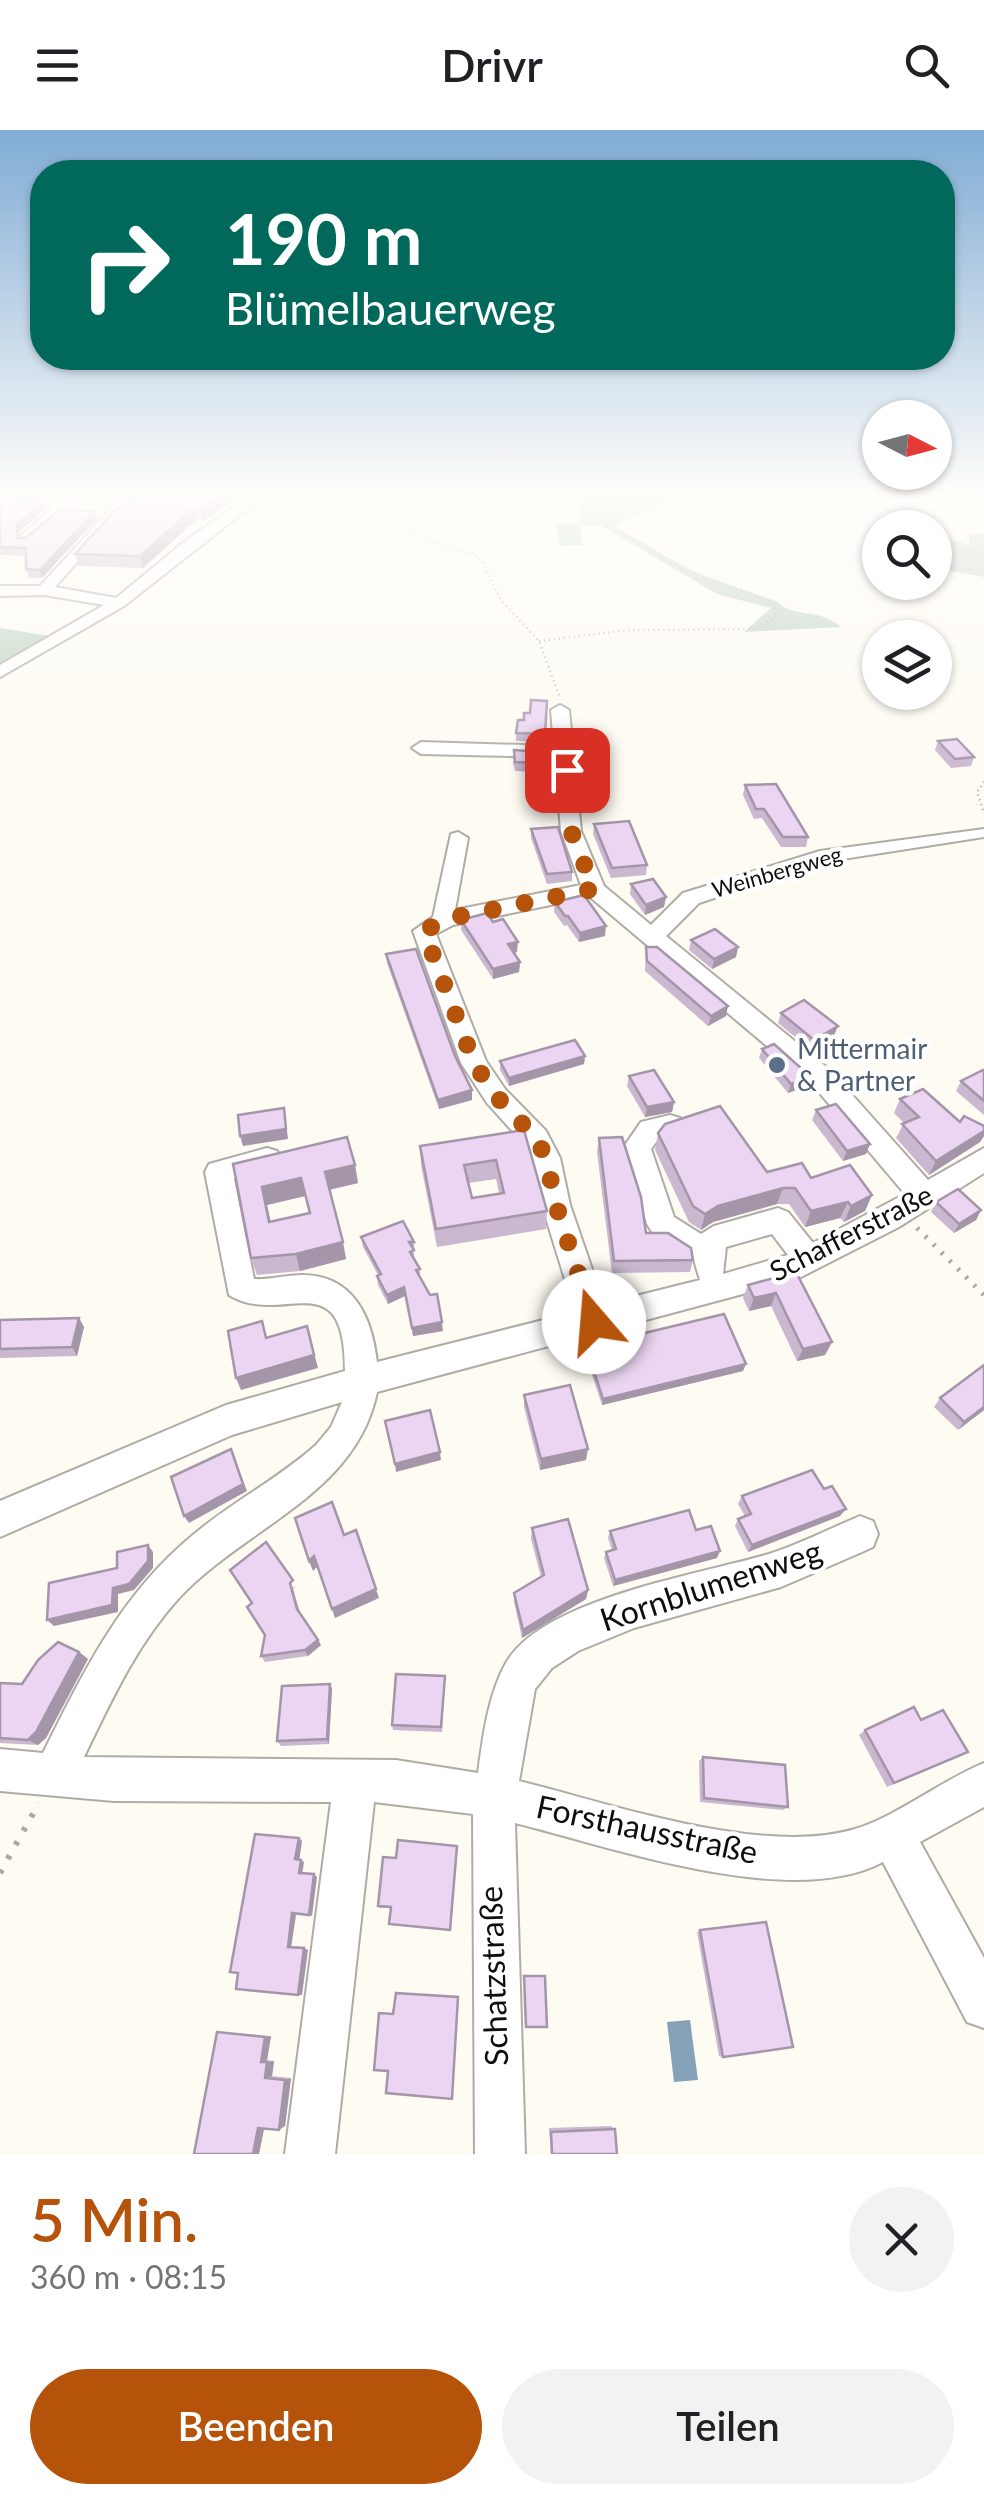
<!DOCTYPE html>
<html lang="de">
<meta charset="utf-8">
<style>
body{margin:0;font-family:Lato,sans-serif;background:#f2f2f2;color:#202124;height:100vh;display:flex;flex-direction:column;font-size:38px;white-space:nowrap}
*{box-sizing:border-box;margin:0}
p{font-size:32px;color:#757577}
.icon{flex:none;width:55px;height:55px;fill:none;stroke:currentColor;stroke-width:2;stroke-linecap:round;stroke-linejoin:round}
.map{position:relative;height:2024px;overflow:hidden}
.drawer{display:flex;flex-direction:column;background:#fff;flex:1}
.drawer>*{flex:none}
.top-card{position:absolute;left:30px;top:30px;width:925px;height:210px;border-radius:40px;box-shadow:0 2px 8px #0004;background:#00695c;color:#fff;overflow:hidden}
.needle{width:65px;rotate:96deg}
.tools{position:absolute;left:862px;top:270px;display:grid;gap:20px}
.tools a{display:grid;place-items:center;width:90px;height:90px;border-radius:50%;background:#fff;box-shadow:0 2px 8px #0004;font-size:50px}
.pin{position:absolute;display:grid;place-items:center;width:85px;height:85px;color:#fff;margin:-42px;border-radius:20px;box-shadow:0 5px 15px #0006}
.me{position:absolute;width:110px;margin:-55px;rotate:342deg;stroke-linejoin:round;filter:drop-shadow(0 0 8px #0008)}
.turn{display:flex;align-items:center;gap:35px;height:210px;padding:0 30px;font-size:45px}
.turn .icon{width:130px;height:130px;stroke-width:2.5}
.turn b{display:block;font-size:70px;line-height:85px}
.round{display:grid;place-items:center;flex:none;width:105px;height:105px;border-radius:52px;background:#f2f2f2}
.overview{display:flex;align-items:center;justify-content:space-between;height:170px;padding:0 30px}
h1{font-size:60px;font-weight:600;line-height:75px;color:#b45309}
.cta{display:flex;gap:20px;margin-top:auto;padding:20px 30px}
.cta a{flex:1;height:115px;border-radius:60px;background:#b45309;color:#fff;font-size:40px;font-weight:600;line-height:115px;text-align:center}
.cta a+a{background:#f2f2f2;color:#202124}
header{display:flex;justify-content:space-between;align-items:center;height:130px;padding:0 30px;background:#fff;font-size:45px;font-weight:600}
.map>svg:first-child{display:block}
.green{fill:#bbd0be}
.water{fill:#84a1b8}
.lines{fill:none;stroke-linecap:round;stroke-linejoin:round}
.minor-casing{stroke:#afaca6;stroke-width:4}
.path-far2{stroke:#aaa8a2;stroke-width:2.5;stroke-dasharray:1 4;stroke-linecap:butt}
.path-far1{stroke:#aaa8a2;stroke-width:5;stroke-dasharray:2.5 9;stroke-linecap:butt}
.path{stroke:#aaa8a2;stroke-width:6;stroke-dasharray:4 12;stroke-linecap:butt}
.minor{fill:#fff;fill-rule:evenodd}
.wall{fill:#cab7d0;fill-rule:evenodd}
.shaded-wall{fill:#a495a9}
.building{fill:#ebd5f2;stroke:#a495a9;stroke-width:2.5;fill-rule:evenodd}
.route{stroke:#b45309;stroke-width:18;stroke-dasharray:0 32.4}
.service-dot{fill:#5c6f8a;stroke:#fff;stroke-width:4}
.labels{text-anchor:middle;stroke-width:9;stroke-linejoin:round;paint-order:stroke}
.far-street-label{font-size:22px;fill:#0f0e0c;stroke:#fff}
.service-label{font-size:28px;fill:#4e5e75;stroke:#fff;text-anchor:start}
.street-label{font-size:28px;fill:#0f0e0c;stroke:#fff}
.near-street-label{font-size:32px;fill:#0f0e0c;stroke:#fff}
</style>
<header><svg class="icon" aria-label="menu" viewBox="0 0 24 24"><path d="M4 6h16M4 12h16M4 18h16"/></svg>Drivr<svg class="icon" aria-label="search" viewBox="0 0 24 24"><circle cx="10" cy="10" r="6"/><path d="M15 15l6 6"/></svg></header>
<div class="map">
<svg width="984" height="2024" viewBox="0 0 984 2024">
<rect width="100%" height="100%" fill="#fefbf3"/>
<g class="green">
<path d="M557 366H817L708 367 664 374 613 395 693 442 778 472C795 489 818 477 841 497L744 502 771 478 717 464 602 396 581 397 582 415 559 416 557 393H577L581 374Z"/>
<polygon points="984,403 984,447 935,438 935,404 969,415 969,404"/>
<polygon points="0,498 56,507 0,536"/>
</g>
<polygon class="water" points="690,1890 698,1950 674,1952 667,1892"/>
<g class="lines">
<defs>
<g id="minor">
<polygon points="22,366 43,366 69,376 26,413 21,412 21,406 53,377"/>
<polygon points="123,366 136,366 55,457 116,468 184,412 249,366 264,366 124,476 0,547 0,535 104,475 44,465 0,466 0,456 40,456"/>
<path d="M560 575 569 580 581 701 604 756 651 795 683 763 820 721 984 699V707L830 731 772 749 699 773 666 806 830 940 928 1050 984 1018V1043L899 1097 795 1150 377 1262C356 1365 245 1397 179 1468 137 1514 111 1571 84 1627L396 1630 478 1643C483 1607 488 1565 506 1533 542 1469 701 1444 769 1424 800 1414 829 1399 860 1386L873 1391 878 1404 873 1417 862 1422 781 1457 634 1498 578 1521 552 1538 535 1559 519 1651C612 1674 763 1727 855 1699 896 1687 942 1650 984 1633V1677L920 1712 984 1828V1898L967 1892 883 1732C791 1781 612 1717 515 1693L525 2024H475L473 1684 374 1672 335 2024H285L331 1672 114 1671 0 1661V1619L43 1623C84 1541 121 1464 193 1405 232 1372 278 1349 316 1315L331 1297 342 1272 232 1305 0 1407V1371L226 1275 345 1241C345 1129 282 1198 229 1165L205 1042 209 1034 267 1018 277 1021 281 1029 277 1037 234 1049 254 1149C270 1150 286 1145 302 1145 354 1145 372 1188 377 1232L575 1182 542 1075 532 1028 525 1015 487 973 461 933 413 801 433 787 451 704 458 702 468 708 455 780 581 755 561 701 555 627 421 624 412 618 421 612 554 616 551 580ZM590 767 812 954 905 1064 813 1113 788 1082 778 1078 714 1096 701 1104 674 1087 651 1019 660 1007 680 1002 684 995 680 988 670 985 641 992 623 1018 647 1094 652 1102 694 1130 700 1150 604 1174 570 1075 560 1028 546 1001 505 959 486 931 436 804 453 795ZM772 1104 788 1125 723 1144 726 1117Z"/>
</g>
</defs>
<use href="#minor" class="minor-casing"/>
<g class="path-far2">
<polyline points="358,366 389,379 412,404 479,426 501,470 539,511 560,568"/>
<polyline points="539,511 628,500 754,499 777,487 774,474 665,430 606,393 622,378 624,366"/>
<polyline points="984,652 977,662 984,683"/>
</g>
<polyline class="path-far1" points="917,1098 984,1165"/>
<polyline class="path" points="0,1743 39,1673"/>
<use href="#minor" class="minor"/>
</g>
<g class="wall">
<polygon points="0,366 20,366 21,369 44,371 46,378 18,403 19,408 26,408 95,381 97,389 42,448 29,448 26,439 26,426 0,425"/>
<polygon points="141,366 240,366 203,391 196,390 143,438 78,436 75,424 123,378"/>
<polygon points="547,571 545,612 516,611 516,603 524,590 530,583"/>
<polygon points="938,611 974,627 971,636 951,638 935,620"/>
<polygon points="514,620 552,623 550,649 535,648 535,642 515,641 513,633"/>
<polygon points="745,655 808,707 806,717 781,717 762,688 754,689 743,665"/>
<polygon points="594,694 647,735 646,745 611,748 593,704"/>
<polygon points="531,699 572,742 572,751 547,754 531,708"/>
<polygon points="631,754 666,767 664,777 645,785 630,764"/>
<polygon points="555,772 605,806 579,812 567,795 564,796 554,782"/>
<polygon points="461,790 517,822 514,823 520,832 519,842 493,849 461,800"/>
<polygon points="691,810 738,817 736,827 712,839 689,820"/>
<polygon points="646,817 726,886 708,896 645,841"/>
<polygon points="386,824 472,970 439,979 387,833"/>
<polygon points="781,883 834,906 811,920 778,893"/>
<polygon points="762,919 807,956 788,963 759,928"/>
<polygon points="585,926 584,934 509,956 500,940 500,931"/>
<polygon points="984,941 984,985 956,961 961,951"/>
<polygon points="629,946 674,972 672,982 645,987 627,956"/>
<polygon points="900,969 960,992 984,996 984,1006 980,1012 929,1045 896,1008 904,993 894,983"/>
<polygon points="816,980 870,1014 866,1024 843,1031 812,990"/>
<path d="M524 1000 547 1081 546 1099 437 1117 421 1035 420 1016ZM496 1049 499 1063 472 1068 468 1053Z"/>
<polygon points="658,1003 767,1042 811,1048 872,1065 865,1081 844,1092 840,1088 805,1097 789,1074 777,1074 713,1092 701,1100 689,1092 655,1020"/>
<polygon points="599,1008 646,1103 693,1130 690,1142 612,1143 597,1022"/>
<path d="M233 1034 355 1035 358 1053 329 1060 346 1129 300 1141 257 1145 251 1128ZM305 1066 309 1083 271 1092 267 1075Z"/>
<polygon points="936,1072 981,1080 976,1090 954,1103 931,1082"/>
<polygon points="361,1107 414,1112 414,1129 420,1139 420,1148 443,1201 413,1206 405,1166 388,1174 378,1155 377,1146 378,1145 363,1117"/>
<polygon points="796,1142 832,1212 825,1225 797,1231 771,1176 749,1181 743,1168 748,1155"/>
<polygon points="0,1190 84,1197 77,1226 0,1228"/>
<polygon points="586,1217 743,1241 602,1275 585,1224"/>
<polygon points="984,1235 984,1280 958,1300 934,1277 940,1268"/>
<polygon points="524,1265 586,1330 540,1340 524,1277"/>
<polygon points="742,1366 840,1386 748,1422 735,1396 738,1389 745,1386 738,1374"/>
<polygon points="532,1398 588,1460 586,1469 522,1508 514,1472 514,1463 541,1447 531,1409"/>
<polygon points="696,1400 717,1428 613,1456 604,1428 606,1422 612,1420 608,1408 610,1401"/>
<polygon points="296,1456 293,1459 300,1482 321,1515 308,1526 265,1532 261,1526 265,1505 252,1474"/>
<polygon points="79,1522 88,1529 46,1608 38,1615 0,1613 0,1553 22,1554"/>
<polygon points="445,1546 442,1602 393,1600 392,1595"/>
<polygon points="330,1554 332,1559 329,1614 281,1616 277,1611"/>
<polygon points="921,1590 960,1626 887,1657 859,1605 865,1600"/>
<polygon points="703,1627 788,1677 783,1680 700,1672 699,1631"/>
<polygon points="457,1716 451,1801 391,1795 389,1794 391,1778 380,1778 378,1776 396,1728"/>
<polygon points="700,1800 723,1927 719,1926 697,1802"/>
<polygon points="217,1902 271,1906 267,1930 274,1931 272,1946 291,1948 285,1996 264,1998 259,2024 194,2024"/>
<polygon points="611,1996 615,1999 617,2024 551,2024 549,1998"/>
</g>
<g class="shaded-wall">
<polygon points="221,366 240,366 203,391 201,379"/>
<polygon points="44,371 46,378 18,403 20,416 16,395"/>
<polygon points="194,378 196,390 143,438 140,426"/>
<polygon points="95,381 97,389 42,448 40,440"/>
<polygon points="666,767 664,777 645,785 646,775"/>
<polygon points="606,796 605,806 579,812 580,803"/>
<polygon points="518,812 517,822 508,824 508,814"/>
<polygon points="738,817 736,827 712,839 714,829"/>
<polygon points="520,832 519,842 493,849 493,839"/>
<polygon points="728,876 726,886 708,896 711,886"/>
<polygon points="838,896 834,906 811,920 814,910"/>
<polygon points="585,926 584,934 509,956 509,948"/>
<polygon points="811,947 807,956 788,963 791,954"/>
<polygon points="472,960 472,970 439,979 438,970"/>
<polygon points="674,972 672,982 645,987 647,977"/>
<polygon points="284,978 288,1009 243,1016 240,1006"/>
<polygon points="984,1001 984,1006 980,1012 929,1045 936,1031"/>
<polygon points="870,1014 866,1024 843,1031 847,1021"/>
<polygon points="355,1035 358,1053 328,1060 325,1042"/>
<polygon points="301,1048 305,1066 267,1075 274,1110 262,1057"/>
<polygon points="783,1058 777,1074 713,1092 701,1100 705,1084 718,1076"/>
<polygon points="872,1065 865,1081 844,1092 851,1076"/>
<polygon points="848,1072 840,1088 805,1097 811,1081"/>
<polygon points="981,1080 976,1090 954,1103 959,1094"/>
<polygon points="343,1112 346,1129 300,1141 296,1124"/>
<polygon points="404,1157 405,1166 388,1174 387,1165"/>
<polygon points="776,1163 771,1176 749,1181 754,1168"/>
<polygon points="79,1188 84,1197 77,1226 72,1217"/>
<polygon points="442,1192 443,1201 413,1206 412,1198"/>
<polygon points="307,1196 318,1238 241,1260 236,1248"/>
<polygon points="832,1212 825,1225 797,1231 803,1219"/>
<polygon points="746,1234 743,1241 602,1275 603,1269"/>
<polygon points="984,1277 984,1280 958,1300 964,1292"/>
<polygon points="588,1319 586,1330 540,1340 541,1329"/>
<polygon points="440,1322 441,1330 396,1342 395,1334"/>
<polygon points="234,1327 247,1361 189,1393 184,1386"/>
<polygon points="846,1379 840,1386 748,1422 752,1415"/>
<polygon points="148,1415 153,1422 153,1438 134,1460 118,1464 118,1482 54,1496 47,1490 113,1458"/>
<polygon points="720,1421 717,1428 613,1456 615,1450"/>
<polygon points="314,1426 318,1436 313,1441 309,1431"/>
<polygon points="376,1459 379,1468 335,1488 332,1479"/>
<polygon points="588,1460 586,1469 522,1508 523,1500"/>
<polygon points="318,1510 321,1515 308,1526 305,1520"/>
<polygon points="79,1522 88,1529 46,1608 38,1615 28,1610"/>
<polygon points="330,1554 332,1559 329,1614 327,1609"/>
<polygon points="299,1708 302,1711 299,1732 295,1729"/>
<polygon points="301,1730 304,1732 302,1745 299,1743"/>
<polygon points="314,1744 317,1747 312,1786 309,1785"/>
<polygon points="292,1783 296,1785 291,1818 288,1817"/>
<polygon points="304,1818 308,1820 302,1865 298,1865"/>
<polygon points="271,1906 267,1930 261,1932 265,1907"/>
<polygon points="274,1931 272,1946 265,1948 267,1932"/>
<polygon points="291,1948 285,1996 279,2000 285,1950"/>
<polygon points="265,1994 259,2024 253,2024 258,1998"/>
</g>
<g class="building">
<polygon points="0,366 15,366 13,368 44,371 16,395 18,408 26,408 59,380 95,381 40,440 26,439 26,418 0,417"/>
<polygon points="141,366 221,366 201,379 194,378 140,426 75,424 117,378 123,378"/>
<polygon points="531,570 547,571 545,604 516,603 518,590 524,590 524,583 530,583"/>
<polygon points="957,609 974,627 955,629 938,611"/>
<polygon points="514,620 552,623 551,640 535,639 536,633 515,632"/>
<polygon points="776,654 808,707 783,707 764,679 756,679 745,655"/>
<polygon points="629,691 647,735 612,738 594,694"/>
<polygon points="558,697 572,742 547,744 531,699"/>
<polygon points="653,749 666,767 646,775 631,754"/>
<polygon points="584,765 606,796 580,803 568,786 565,786 555,772"/>
<polygon points="487,783 493,792 503,789 518,812 508,814 520,832 493,839 461,790"/>
<polygon points="715,799 738,817 714,829 691,810"/>
<polygon points="646,817 657,817 728,876 711,886 647,831"/>
<polygon points="416,819 455,926 472,960 438,970 386,824"/>
<polygon points="804,870 838,896 814,910 781,883"/>
<polygon points="575,910 585,926 509,948 500,931"/>
<polygon points="774,914 811,947 791,954 762,919"/>
<polygon points="654,940 674,972 647,977 629,946"/>
<polygon points="983,940 984,941 984,971 961,951"/>
<polygon points="923,959 960,992 964,986 984,996 984,1001 936,1031 902,994 919,987 900,969"/>
<polygon points="836,974 870,1014 847,1021 816,980"/>
<polygon points="720,976 767,1042 802,1033 811,1048 850,1035 872,1065 851,1076 848,1072 811,1081 795,1058 783,1058 718,1076 705,1084 693,1076 658,1003 665,994"/>
<polygon points="284,978 286,999 240,1006 238,985"/>
<path d="M524 1000 547 1081 436 1099 420 1016ZM496 1030 504 1063 472 1068 464 1035Z"/>
<path d="M347 1007 355 1035 325 1042 343 1112 296 1124 251 1128 233 1034ZM301 1048 310 1083 269 1092 262 1057Z"/>
<polygon points="622,1007 641,1067 646,1103 668,1103 691,1118 693,1130 614,1131 599,1008"/>
<polygon points="958,1059 981,1080 959,1094 936,1072"/>
<polygon points="403,1091 414,1112 409,1112 414,1120 410,1122 420,1139 416,1140 430,1165 437,1164 442,1192 412,1198 404,1157 387,1165 377,1146 381,1144 361,1107"/>
<polygon points="796,1142 832,1212 803,1219 776,1163 754,1168 748,1155"/>
<polygon points="724,1184 746,1234 603,1269 586,1217"/>
<polygon points="79,1188 72,1217 0,1219 0,1190"/>
<polygon points="262,1191 266,1208 307,1196 314,1225 236,1248 228,1201"/>
<polygon points="984,1235 984,1277 964,1292 940,1268"/>
<polygon points="570,1255 588,1319 541,1329 524,1265"/>
<polygon points="430,1280 440,1322 395,1334 385,1291"/>
<polygon points="231,1319 243,1354 184,1386 171,1347"/>
<polygon points="812,1340 824,1359 832,1356 846,1379 752,1415 738,1389 751,1384 742,1366"/>
<polygon points="332,1372 344,1405 356,1400 376,1459 332,1479 314,1426 309,1431 295,1388"/>
<polygon points="689,1380 696,1400 711,1396 720,1421 615,1450 606,1422 616,1419 610,1401"/>
<polygon points="568,1389 588,1460 523,1500 514,1463 544,1445 532,1398"/>
<polygon points="266,1412 293,1450 290,1453 297,1479 318,1510 305,1520 261,1526 265,1505 247,1477 252,1473 230,1440"/>
<polygon points="148,1415 148,1431 129,1454 113,1458 112,1475 47,1490 49,1453 117,1438 117,1422"/>
<polygon points="58,1512 79,1522 36,1602 28,1610 0,1608 0,1553 22,1554 38,1530"/>
<polygon points="396,1544 445,1546 441,1597 392,1595"/>
<polygon points="330,1554 327,1609 277,1611 282,1556"/>
<polygon points="914,1577 921,1590 943,1580 968,1622 894,1653 865,1600"/>
<polygon points="703,1627 785,1635 788,1677 704,1668"/>
<polygon points="255,1704 299,1708 295,1729 301,1730 299,1743 314,1744 309,1785 292,1783 288,1817 304,1818 298,1865 236,1859 238,1843 230,1842"/>
<polygon points="398,1710 457,1716 450,1800 389,1794 391,1777 378,1776 383,1727 396,1728"/>
<polygon points="766,1792 793,1917 723,1927 700,1800"/>
<polygon points="524,1846 545,1846 547,1897 526,1897"/>
<polygon points="396,1863 458,1867 452,1969 386,1963 388,1941 374,1940 379,1883 393,1884"/>
<polygon points="217,1902 265,1907 261,1932 267,1932 265,1948 285,1950 279,2000 258,1998 253,2024 194,2024"/>
<polygon points="615,1999 617,2024 552,2024 551,2002"/>
</g>
<linearGradient id="sky" x2="0" y2="1"><stop stop-color="#80acd5"/><stop offset="0.56" stop-color="#fffdfa"/><stop offset="1" stop-color="#fffdfa" stop-opacity="0"/></linearGradient>
<rect width="984" height="650" fill="url(#sky)"/>
<g class="lines">
<polyline class="route" points="567,640 571,701 594,759 446,789 424,801 474,933 496,966 536,1008 546,1028 556,1075 594,1192"/>
</g>
<circle class="service-dot" cx="777" cy="935" r="10"/>
<g class="labels">
<g class="far-street-label">
<text transform="translate(777 742) rotate(-16)" y="8">Weinbergweg</text>
</g>
<g class="service-label">
<text x="797" y="929">Mittermair<tspan x="797" dy="32">&amp; Partner</tspan></text>
</g>
<g class="street-label">
<text transform="translate(851 1103) rotate(-27)" y="10">Schafferstraße</text>
</g>
<g class="near-street-label">
<text transform="translate(711 1456) rotate(-18)" y="11">Kornblumenweg</text>
<text transform="translate(647 1700) rotate(12)" y="11">Forsthausstraße</text>
<text transform="translate(494 1846) rotate(-92)" y="11">Schatzstraße</text>
</g>
</g>
</svg>
<div class="tools">
<a><svg class="needle" viewBox="-14 -14 28 28"><path d="M0-13l5 13h-10z" fill="#e53935"/><path d="M0 13l5-13h-10z" fill="#757577"/></svg></a>
<a><svg class="icon" aria-label="search" viewBox="0 0 24 24"><circle cx="10" cy="10" r="6"/><path d="M15 15l6 6"/></svg></a>
<a><svg class="icon" aria-label="layers" viewBox="0 0 24 24"><path d="M12 4l9 5-9 5-9-5zM3 14l9 5 9-5"/></svg></a>
</div>
<div class="pin" style="left:567px;top:640px;background:#d93025"><svg class="icon" aria-label="arrive" viewBox="0 0 24 24"><path d="M6 21V4h12l-3 4 3 4H6"/></svg></div>
<svg class="me" style="left:594px;top:1192px" viewBox="-20 -20 40 40"><circle r="19" fill="#fff"/><path d="M0-13L10 11 0 6-10 11z" fill="#b45309"/></svg>
<div class="top-card">
<div class="turn"><svg class="icon" aria-label="right" viewBox="0 0 24 24"><path d="M7 20v-9h11M14 6l5 5-5 5"/></svg><div><b>190 m</b>Blümelbauerweg</div></div>
</div>
</div>
<section class="drawer">
<div class="overview"><div><h1>5 Min.</h1><p>360 m · 08:15</p></div><a class="round"><svg class="icon" aria-label="close" viewBox="0 0 24 24"><path d="M6 6l12 12M18 6L6 18"/></svg></a></div>
<div class="cta"><a>Beenden</a><a>Teilen</a></div>
</section>
